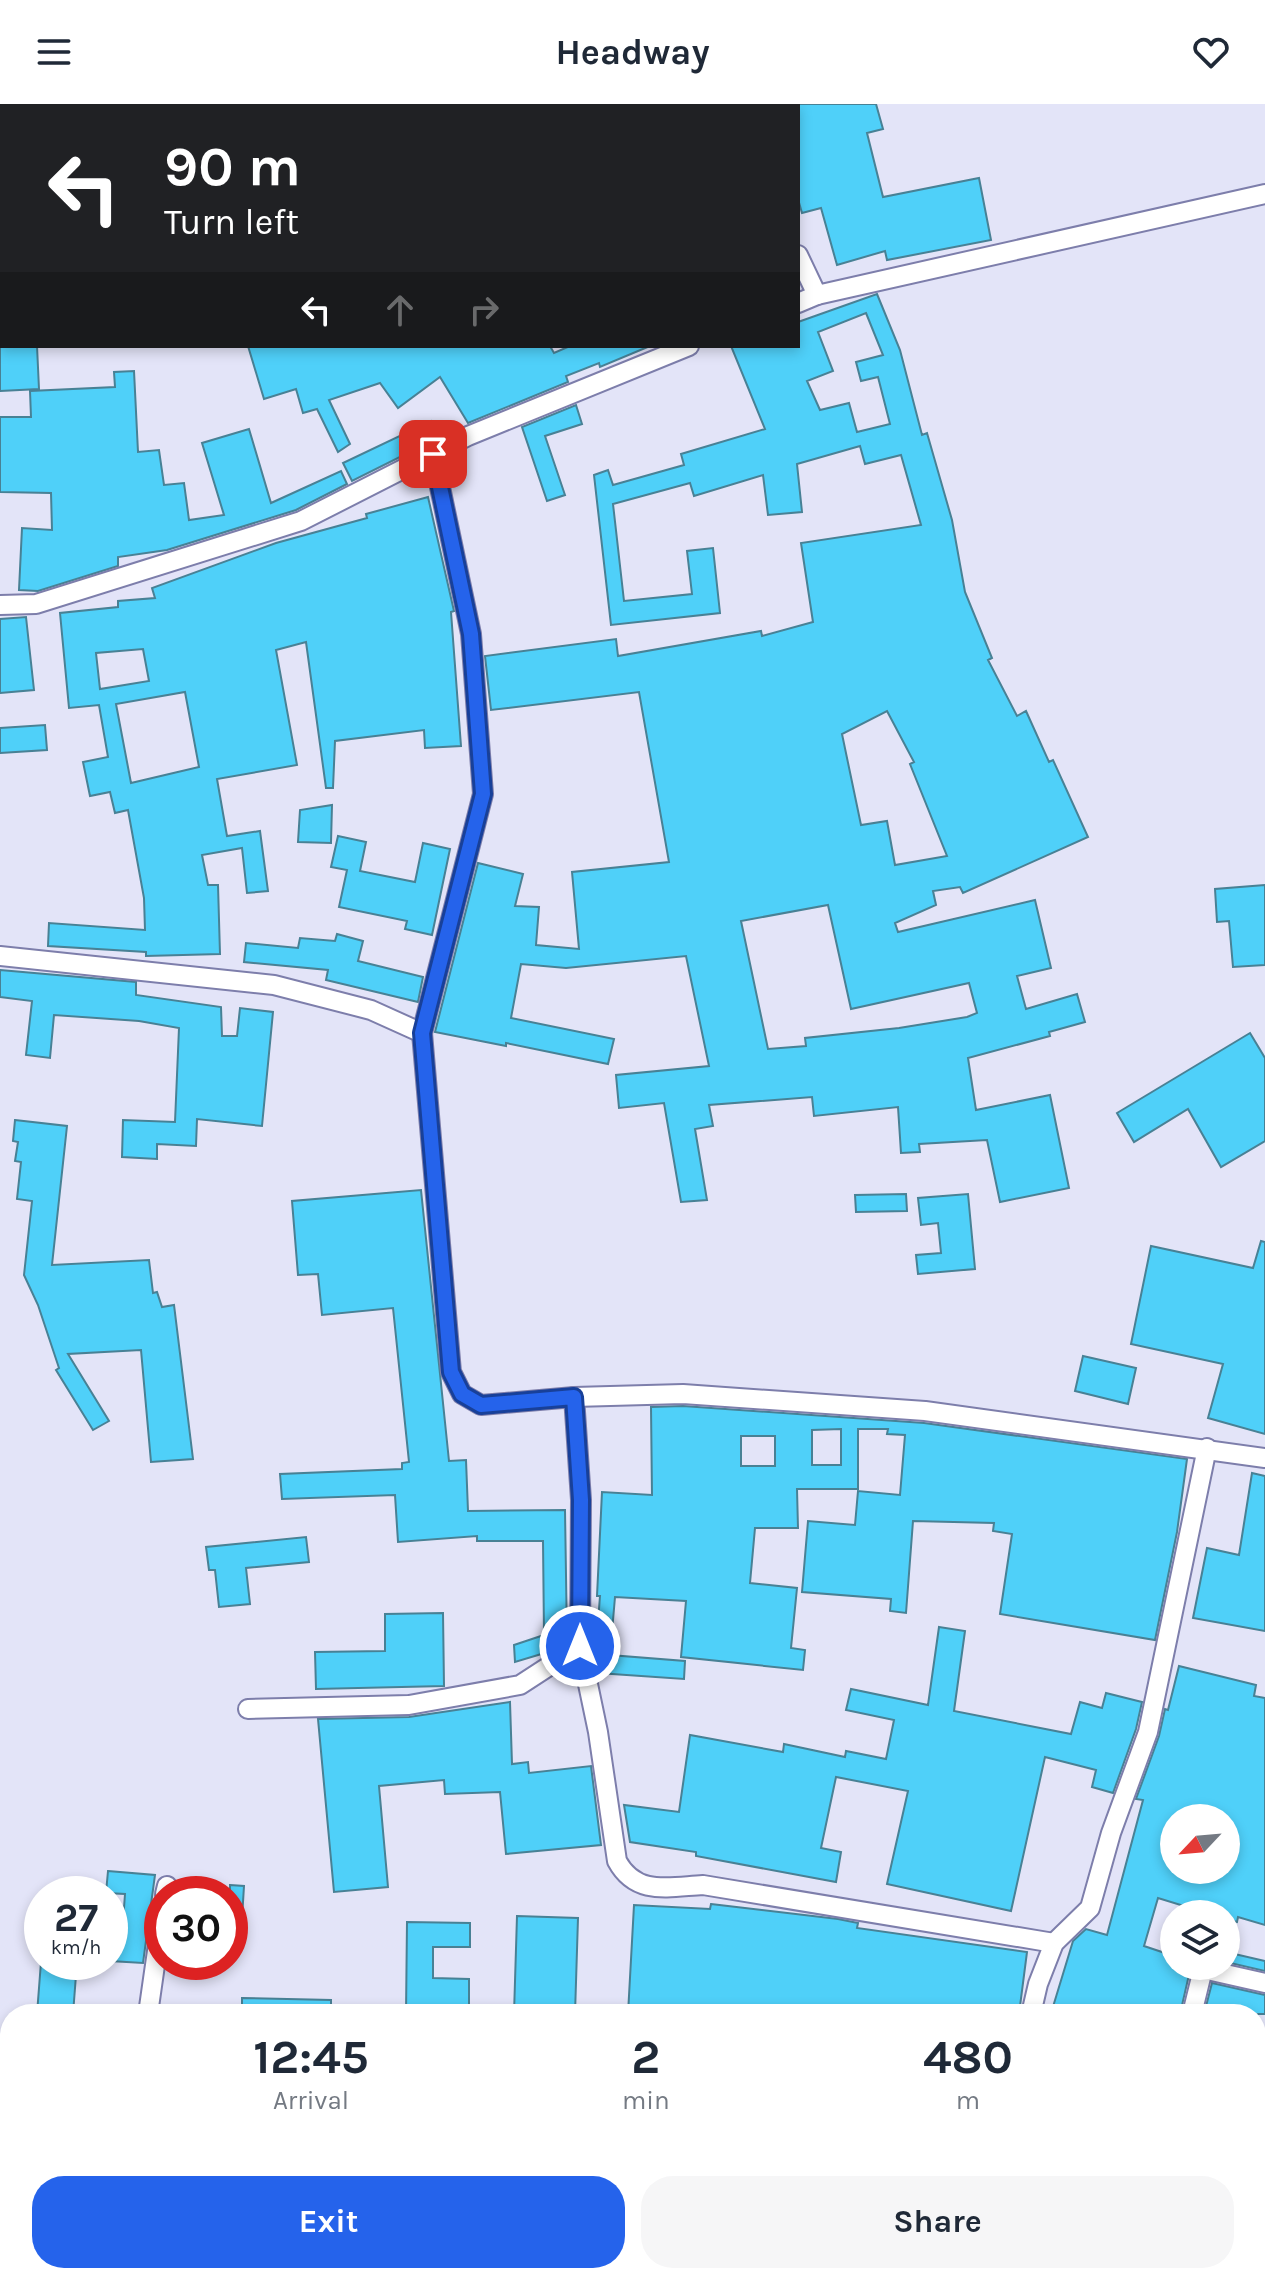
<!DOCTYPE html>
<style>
body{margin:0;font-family:Karla,sans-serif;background:#f6f6f7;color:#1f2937;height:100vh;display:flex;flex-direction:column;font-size:30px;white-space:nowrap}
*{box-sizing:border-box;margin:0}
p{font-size:26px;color:#747a83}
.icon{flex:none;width:44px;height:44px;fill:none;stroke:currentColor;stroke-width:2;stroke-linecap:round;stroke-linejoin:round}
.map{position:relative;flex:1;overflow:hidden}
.drawer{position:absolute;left:0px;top:1900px;width:1266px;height:280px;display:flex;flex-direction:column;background:#fff;border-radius:32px 32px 0 0;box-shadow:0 4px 12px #0003}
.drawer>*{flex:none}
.top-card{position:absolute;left:0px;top:0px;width:800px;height:244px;box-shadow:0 4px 12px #0003;background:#202124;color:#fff;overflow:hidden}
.needle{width:52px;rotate:244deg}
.fabs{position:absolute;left:1160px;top:1700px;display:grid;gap:16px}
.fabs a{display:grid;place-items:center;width:80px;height:80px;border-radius:50%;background:#fff;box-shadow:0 4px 12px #0003;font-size:40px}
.speed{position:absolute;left:24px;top:1772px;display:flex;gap:16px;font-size:40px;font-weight:700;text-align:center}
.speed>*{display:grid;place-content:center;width:104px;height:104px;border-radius:50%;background:#fff;box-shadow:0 4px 12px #0003;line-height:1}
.speed small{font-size:20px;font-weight:400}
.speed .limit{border:12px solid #d22;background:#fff;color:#111}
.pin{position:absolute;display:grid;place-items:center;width:68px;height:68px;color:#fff;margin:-34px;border-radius:16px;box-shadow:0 4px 12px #0006}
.me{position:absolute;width:88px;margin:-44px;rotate:0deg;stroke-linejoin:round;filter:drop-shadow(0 0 6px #0008)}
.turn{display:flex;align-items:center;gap:28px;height:168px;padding:0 32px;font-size:36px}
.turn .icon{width:104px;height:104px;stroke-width:2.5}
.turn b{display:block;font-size:56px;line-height:68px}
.lanes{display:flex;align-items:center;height:76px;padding:0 32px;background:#0003;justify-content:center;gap:40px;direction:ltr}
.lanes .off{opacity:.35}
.eta{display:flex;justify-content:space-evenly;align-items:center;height:136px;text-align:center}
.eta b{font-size:48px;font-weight:700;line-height:56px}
.button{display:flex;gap:16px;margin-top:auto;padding:16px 32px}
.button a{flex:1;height:92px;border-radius:32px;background:#2563eb;color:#fff;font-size:32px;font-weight:700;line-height:92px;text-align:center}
.button a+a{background:#f6f6f7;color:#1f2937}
header{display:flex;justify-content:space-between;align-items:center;height:104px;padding:0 32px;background:#fff;font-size:36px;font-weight:700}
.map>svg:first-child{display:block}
.building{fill:#4fd0f9;stroke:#488195;stroke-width:2;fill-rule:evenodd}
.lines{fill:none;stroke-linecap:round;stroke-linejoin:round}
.minor-casing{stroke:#7d7eab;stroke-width:22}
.minor{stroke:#fff;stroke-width:18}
.route-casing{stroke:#184099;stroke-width:20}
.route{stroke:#2563eb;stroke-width:14}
</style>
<header><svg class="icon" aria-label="menu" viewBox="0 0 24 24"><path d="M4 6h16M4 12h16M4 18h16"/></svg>Headway<svg class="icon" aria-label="heart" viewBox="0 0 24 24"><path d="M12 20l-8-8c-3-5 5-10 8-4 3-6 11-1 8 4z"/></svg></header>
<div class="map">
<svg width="1265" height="2180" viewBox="0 0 1265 2180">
<rect width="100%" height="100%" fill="#e3e4f8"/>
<g class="building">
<polygon points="798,0 876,0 883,25 867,29 883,93 979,74 991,136 887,156 885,147 837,161 821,104 802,109 798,95"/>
<path d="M877 190 900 246 922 331 927 329 952 416 965 488 992 554 988 556 1017 612 1026 607 1049 658 1053 656 1088 733 963 789 960 783 933 787 936 801 895 819 898 828 1035 796 1051 864 1017 872 1026 905 1077 890 1085 918 1049 928 1050 932 968 954 976 1006 1050 991 1069 1084 1000 1098 987 1036 919 1040 920 1048 901 1049 898 1003 814 1012 812 993 709 1001 713 1022 695 1025 707 1096 681 1098 664 999 619 1004 616 971 709 962 686 852 566 864 521 860 511 914 614 935 608 960 506 939V942L435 928 478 759 523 770 515 802 539 803 536 841 579 845 572 768 669 758 639 588 491 606 485 552 616 535 618 552 761 527 762 532 813 518 801 439 921 421 901 351 865 360 860 342 797 360 802 408 768 411 763 371 694 392 690 379 613 400 624 497 692 490 687 447 713 444 720 509 611 521 594 371 608 366 613 381 684 361 681 350 765 325 731 242H798V218ZM866 209 883 251 856 258 861 277 878 273 890 320 857 328 849 299 820 306 807 277 833 267 818 228ZM887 607 914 658 910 660 947 752 895 761 887 717 861 721 842 630ZM828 801 851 905 969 879 977 909 967 913 899 924 805 934 806 942 768 945 741 817Z"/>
<polygon points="0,242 37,242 39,285 0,287"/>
<polygon points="248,242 550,242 554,249 570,242 650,242 600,263 599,259 566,272 568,278 468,319 440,273 398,304 380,279 329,296 350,340 338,348 317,305 303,309 296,285 264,295"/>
<polygon points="134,267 138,348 159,346 164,381 184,379 189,416 224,411 202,339 249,325 271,399 341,367 347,380 296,406 167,446 118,453 118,462 38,487 19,486 22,424 52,426 51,389 0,388 0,313 31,313 30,287 115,283 114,268"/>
<polygon points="576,301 582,320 545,332 565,391 547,397 522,323"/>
<polygon points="431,317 438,334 352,377 343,359"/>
<path d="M428 393 454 507 451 508 461 642 425 644 424 626 335 637 333 684H326L306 538 276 546 297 661 217 675 227 732 260 727 268 787 247 789 242 744 202 751 208 781H218L220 850 146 852V848L48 842 49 819 145 826 144 794 128 706 115 709 110 688 90 692 83 658 108 653 99 601 69 604 60 509 118 503V497L155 494 152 484 276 439 367 414 366 410ZM143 545 149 577 100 585 96 549ZM185 588 199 663 131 679 116 600Z"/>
<polygon points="26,513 34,586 0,589 0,515"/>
<polygon points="45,621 47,646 0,649 0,624"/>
<polygon points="332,701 331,739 298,738 300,706"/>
<polygon points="338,732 366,738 360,767 415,778 423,739 450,745 432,831 405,825 407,817 339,803 347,766 331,763"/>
<polygon points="1265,781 1265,861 1233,863 1229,817 1217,818 1215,785"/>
<polygon points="337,830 363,837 358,857 423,873 418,898 326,876 328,866 244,858 246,839 298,844 300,834 335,837"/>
<polygon points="0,866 136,878 136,891 221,903 222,932 237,932 240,904 273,908 262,1022 197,1015 196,1042 157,1040 157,1055 122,1053 123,1016 175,1018 179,924 139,917 54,911 50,954 26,951 32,897 0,893"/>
<polygon points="1250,929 1265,954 1265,1037 1221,1063 1188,1005 1134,1038 1117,1009"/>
<polygon points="15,1016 67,1022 52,1161 149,1156 153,1189 157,1188 162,1203 174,1201 193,1355 151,1358 141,1246 68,1250 109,1317 93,1326 56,1266 59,1264 38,1201 24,1171 32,1097 17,1095 21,1058 15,1057 18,1038 13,1037"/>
<polygon points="421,1086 449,1357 466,1356 468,1407 565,1406 567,1536 548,1548 515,1558 514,1541 544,1531 543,1437 477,1437 477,1432 398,1438 395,1391 282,1395 280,1370 402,1365 402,1359 409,1358 393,1204 322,1211 318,1170 298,1171 292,1097"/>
<polygon points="906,1090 907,1107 856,1108 855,1091"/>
<polygon points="968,1090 975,1165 918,1170 916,1151 941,1149 938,1119 921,1121 918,1094"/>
<polygon points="1261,1137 1265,1138 1265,1330 1208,1314 1223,1260 1131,1240 1151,1142 1253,1164"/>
<polygon points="1083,1252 1136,1264 1128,1300 1075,1287"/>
<path d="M683 1302 924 1319 1187 1355 1177 1428 1155 1536 1000 1510 1012 1430 993 1427 994 1419 913 1417 906 1509 890 1507 891 1495 802 1488 808 1417 855 1421 858 1387 900 1391 905 1331 887 1330 888 1325H858V1385H797L798 1424H755L750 1479 797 1484 791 1544 805 1546 803 1566 681 1553 686 1497 615 1493 610 1551 685 1557 684 1575 598 1569 595 1557 600 1492H597L602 1388 652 1391 651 1303ZM841 1325V1361H812V1326ZM741 1332H775V1362H741Z"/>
<polygon points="1252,1369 1265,1372 1265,1527 1193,1514 1207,1444 1239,1451"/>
<polygon points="306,1433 309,1458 246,1464 250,1500 219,1503 215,1466 209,1466 206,1443"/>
<polygon points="443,1509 444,1582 316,1585 315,1548 385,1547 385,1510"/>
<polygon points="939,1523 965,1527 954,1607 1071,1630 1080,1598 1102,1604 1106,1589 1142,1598 1136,1625 1113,1689 1092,1683 1096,1666 1045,1653 1011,1807 887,1780 908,1687 836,1673 821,1744 841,1748 836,1778 696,1752 696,1748 630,1738 624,1701 679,1708 690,1631 783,1648 784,1640 845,1653 846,1647 886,1655 894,1616 846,1606 851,1585 928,1601"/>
<path d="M1179 1562 1256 1581 1254 1592 1265 1594V1821L1238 1813 1237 1818 1226 1815V1810H1210L1158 1794 1144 1842 1174 1852V1862H1191L1180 1910H1064L1052 1906 1073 1837 1086 1825 1107 1831 1143 1696 1136 1695 1159 1632 1165 1605 1168 1606ZM1174 1714H1226V1766H1174Z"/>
<polygon points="510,1598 512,1660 528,1658 529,1669 591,1662 601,1741 506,1750 500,1688 445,1690 444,1676 379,1682 388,1783 334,1788 318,1615 409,1613"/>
<polygon points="108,1767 155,1771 143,1859 110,1857 110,1831 122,1832 125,1790 106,1789"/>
<polygon points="230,1781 244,1782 241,1830 230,1830"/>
<polygon points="711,1800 838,1815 858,1819 857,1824 1027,1848 1019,1910 628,1910 634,1801 710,1805"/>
<polygon points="517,1812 578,1814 575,1910 514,1910"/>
<polygon points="407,1818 470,1819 470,1843 433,1843 433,1874 469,1875 469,1910 406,1910"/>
<polygon points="1226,1848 1265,1857 1265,1867 1226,1858"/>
<polygon points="41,1858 77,1858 73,1910 37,1910"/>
<polygon points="1212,1879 1265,1891 1265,1910 1204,1910"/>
<polygon points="242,1894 331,1896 331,1910 242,1910"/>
</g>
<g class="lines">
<defs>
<g id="minor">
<polyline points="737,0 738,2"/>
<polyline points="798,151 817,191"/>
<polyline points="798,199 817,191 1265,90"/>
<polyline points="433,350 471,530 483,690 422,929 451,1268 462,1290 481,1301 574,1293 683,1290 925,1307 1265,1354"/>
<polyline points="0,501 36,500 301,417 468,332 689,242"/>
<polyline points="0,852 274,881 371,906 422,929"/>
<path d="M574 1293 581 1396 580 1542 598 1628 617 1757C636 1792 668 1783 703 1781L1054 1839"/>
<polyline points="248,1605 409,1601 520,1581 580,1542"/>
<polyline points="165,1790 167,1782"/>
<polyline points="148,1910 162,1812"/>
<polyline points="1031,1910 1038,1880 1054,1839 1090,1804 1111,1729 1148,1628 1207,1344"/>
<polyline points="1192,1910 1203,1865 1265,1879"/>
<polyline points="1256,2047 1265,2050"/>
<polyline points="153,2170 154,2180"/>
<polyline points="352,2170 353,2180"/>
<polyline points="978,2180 980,2170"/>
<polyline points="1128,2180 1130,2170"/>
</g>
</defs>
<use href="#minor" class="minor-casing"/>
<use href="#minor" class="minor"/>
</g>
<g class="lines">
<defs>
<polyline id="route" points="433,350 471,530 483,690 422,929 451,1268 462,1290 481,1301 574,1293 581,1396 580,1542"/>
</defs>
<use href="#route" class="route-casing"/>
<use href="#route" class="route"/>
</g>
</svg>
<div class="fabs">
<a><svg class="needle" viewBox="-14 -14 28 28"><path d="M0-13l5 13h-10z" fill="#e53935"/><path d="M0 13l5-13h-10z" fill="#747a83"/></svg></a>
<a><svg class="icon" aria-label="layers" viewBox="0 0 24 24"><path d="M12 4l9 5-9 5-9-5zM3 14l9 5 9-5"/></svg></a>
</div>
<div class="speed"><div>27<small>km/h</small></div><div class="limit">30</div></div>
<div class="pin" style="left:433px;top:350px;background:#d93025"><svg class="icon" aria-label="arrive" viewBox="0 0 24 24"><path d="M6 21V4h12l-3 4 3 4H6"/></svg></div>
<svg class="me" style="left:580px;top:1542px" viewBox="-20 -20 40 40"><circle r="17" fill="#2563eb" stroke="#fff" stroke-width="3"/><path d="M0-11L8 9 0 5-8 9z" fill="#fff"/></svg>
<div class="top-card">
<div class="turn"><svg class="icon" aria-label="left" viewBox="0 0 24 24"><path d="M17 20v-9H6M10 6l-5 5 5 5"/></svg><div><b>90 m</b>Turn left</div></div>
<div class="lanes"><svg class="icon" aria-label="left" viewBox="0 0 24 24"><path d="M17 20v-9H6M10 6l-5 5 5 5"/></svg><svg class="icon off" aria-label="ahead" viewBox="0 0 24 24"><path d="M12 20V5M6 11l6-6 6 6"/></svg><svg class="icon off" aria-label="right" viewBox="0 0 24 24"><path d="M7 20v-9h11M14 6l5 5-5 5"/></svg></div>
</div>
<section class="drawer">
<div class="eta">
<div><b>12:45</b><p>Arrival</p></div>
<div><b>2</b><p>min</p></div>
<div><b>480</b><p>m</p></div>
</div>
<div class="button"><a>Exit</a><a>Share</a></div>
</section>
</div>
